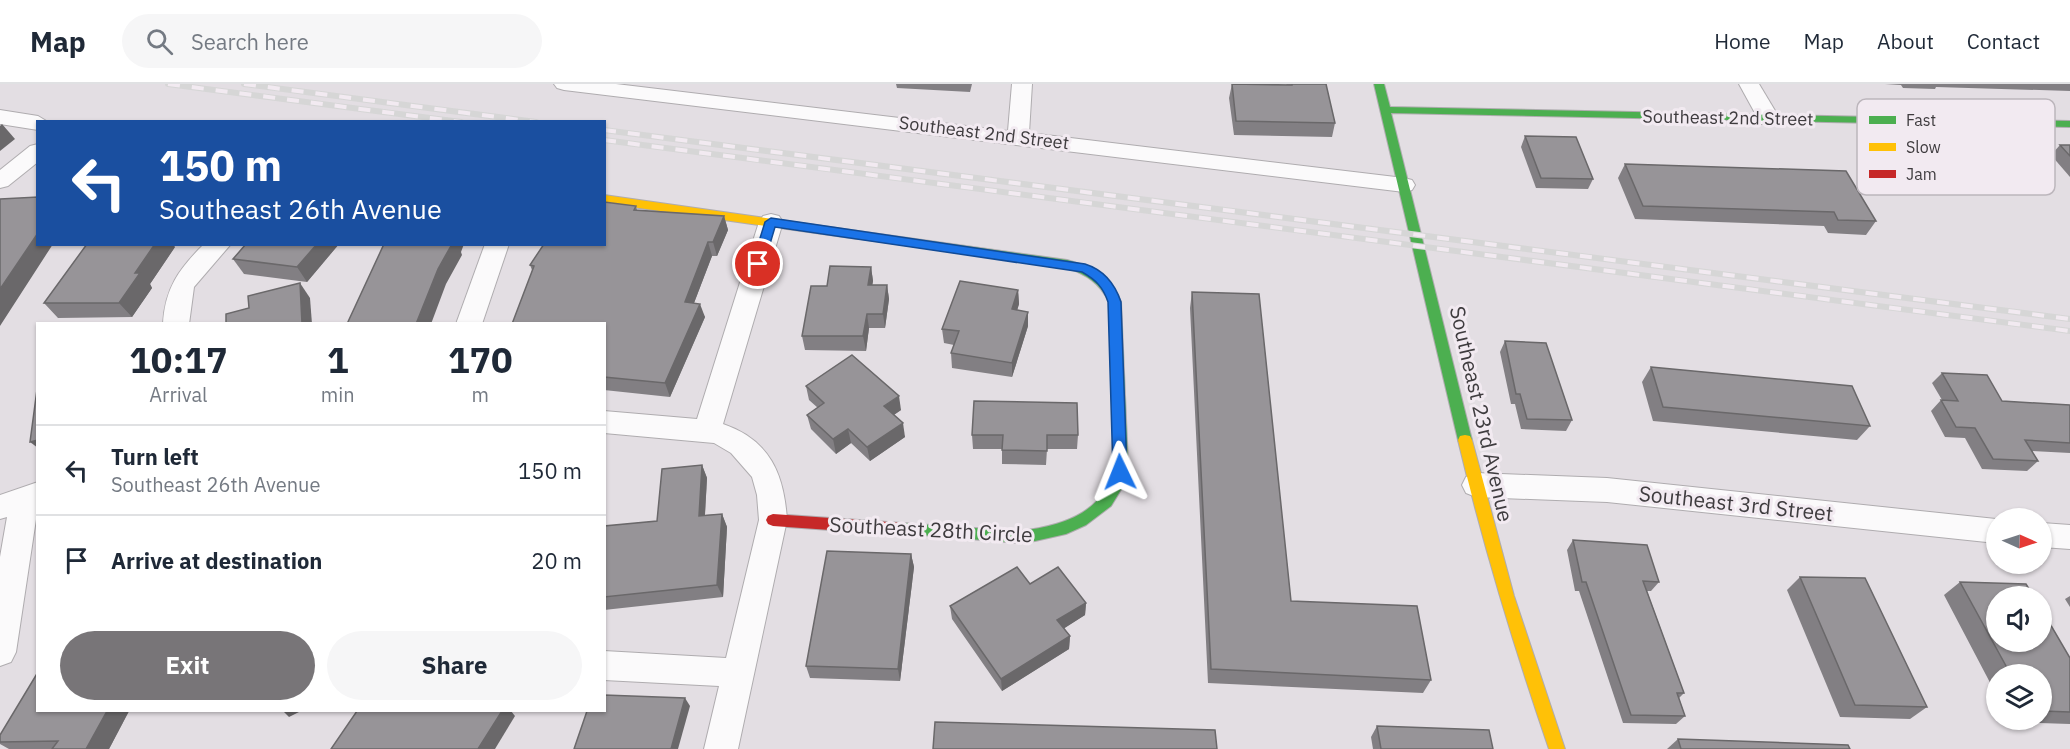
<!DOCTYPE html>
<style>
body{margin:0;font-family:"IBM Plex Sans",sans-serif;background:#f6f6f7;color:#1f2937;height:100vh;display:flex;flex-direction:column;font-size:22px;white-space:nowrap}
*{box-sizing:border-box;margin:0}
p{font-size:20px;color:#747a83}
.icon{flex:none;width:33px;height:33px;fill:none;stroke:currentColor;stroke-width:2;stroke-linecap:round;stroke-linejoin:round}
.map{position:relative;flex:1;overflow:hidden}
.panel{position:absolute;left:36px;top:238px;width:570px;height:390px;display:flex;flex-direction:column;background:#fff;border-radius:0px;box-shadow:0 2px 4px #0004}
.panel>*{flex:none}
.guide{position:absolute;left:36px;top:36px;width:570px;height:126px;border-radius:0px;box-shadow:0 2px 4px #0004;background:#1a4fa0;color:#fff;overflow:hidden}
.needle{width:39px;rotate:93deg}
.buttons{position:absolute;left:1986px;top:424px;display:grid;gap:12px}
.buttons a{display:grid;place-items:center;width:66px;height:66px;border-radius:50%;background:#fff;box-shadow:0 2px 4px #0004;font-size:30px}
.pin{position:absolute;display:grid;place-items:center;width:51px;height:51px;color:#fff;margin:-26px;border:3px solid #fff;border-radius:50%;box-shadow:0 2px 6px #0007}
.me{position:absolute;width:66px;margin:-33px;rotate:358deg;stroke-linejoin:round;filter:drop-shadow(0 0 4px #0008)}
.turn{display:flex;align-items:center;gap:21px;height:126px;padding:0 24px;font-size:27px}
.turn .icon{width:78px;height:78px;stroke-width:2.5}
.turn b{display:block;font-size:42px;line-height:51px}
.eta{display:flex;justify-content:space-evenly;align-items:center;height:102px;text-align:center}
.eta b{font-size:36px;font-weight:800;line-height:42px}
.button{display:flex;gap:12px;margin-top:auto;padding:12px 24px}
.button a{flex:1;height:69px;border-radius:36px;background:#787578;color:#fff;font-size:24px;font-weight:800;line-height:69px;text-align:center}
.button a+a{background:#f6f6f7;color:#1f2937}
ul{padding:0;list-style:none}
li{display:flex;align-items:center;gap:18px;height:90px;padding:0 24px;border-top:2px solid #e0e1e3}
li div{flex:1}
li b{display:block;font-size:22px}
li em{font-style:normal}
header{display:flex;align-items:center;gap:36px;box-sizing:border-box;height:84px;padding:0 30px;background:#fff;border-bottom:2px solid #e0e1e3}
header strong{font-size:28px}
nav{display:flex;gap:33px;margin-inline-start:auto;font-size:21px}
.search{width:420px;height:54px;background:#f6f6f7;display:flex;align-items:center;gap:15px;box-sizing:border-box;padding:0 21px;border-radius:33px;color:#747a83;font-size:22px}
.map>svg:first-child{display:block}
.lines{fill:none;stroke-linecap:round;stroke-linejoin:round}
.street-casing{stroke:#afacaf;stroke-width:2}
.fast-casing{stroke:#afacaf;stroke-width:2}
.slow-casing{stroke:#afacaf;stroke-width:2}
.jam-casing{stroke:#afacaf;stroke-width:2}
.street{fill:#fbfafb;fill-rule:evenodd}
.fast{fill:#4caf50;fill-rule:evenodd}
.slow{fill:#ffc107;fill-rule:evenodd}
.jam{fill:#c62828;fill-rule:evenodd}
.rail-casing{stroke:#d6d6d6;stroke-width:6}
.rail{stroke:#f2eaf1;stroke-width:4;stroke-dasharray:12;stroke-linecap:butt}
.wall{fill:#827f83}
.shaded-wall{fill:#6a686a}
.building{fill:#979498;stroke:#6a686a;stroke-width:1.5}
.route{fill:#1a73e8;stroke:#114b97;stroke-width:1.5}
.labels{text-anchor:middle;stroke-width:6;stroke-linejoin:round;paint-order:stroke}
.far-street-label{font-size:18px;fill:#3f3c3f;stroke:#f2eaf1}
.street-label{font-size:21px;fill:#3f3c3f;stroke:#f2eaf1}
.key{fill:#f2eaf1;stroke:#bcb6bc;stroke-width:1.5}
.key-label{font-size:16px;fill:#3f3c3f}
</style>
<header>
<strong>Map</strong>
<div class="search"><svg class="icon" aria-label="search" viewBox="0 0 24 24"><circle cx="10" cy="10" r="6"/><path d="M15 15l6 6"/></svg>Search here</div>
<nav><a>Home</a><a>Map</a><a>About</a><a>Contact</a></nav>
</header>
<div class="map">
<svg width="2070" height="665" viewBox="0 0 2070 665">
<rect width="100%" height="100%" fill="#e3dee3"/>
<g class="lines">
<defs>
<g id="street">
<polygon points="554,0 616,0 1008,47 1012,0 1032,0 1029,49 1404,94 1412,96 1415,101 1412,106 1404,108 564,6 557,4"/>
<polygon points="1739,0 1759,0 1780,35 1777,40 1761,40"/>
<polygon points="0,26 38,32 48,38 38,38 38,46 0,40"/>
<polygon points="38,60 38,78 8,102 0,104 0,86 30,62"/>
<path d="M771 130 779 132 783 138 723 340C770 356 784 390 787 436L738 665H704L719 602 604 596V567L726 574 759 436 757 411 752 393 731 369 714 359 604 349V327L697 335 759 138 763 132Z"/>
<path d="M204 160H231L194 203 189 240H163C165 204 179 185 204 160Z"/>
<polygon points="485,160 509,160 482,240 456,240"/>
<polygon points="1476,389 1607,394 1996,435 1996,459 1607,418 1476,413 1466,409 1462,401 1466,393"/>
<polygon points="38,398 38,422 16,568 11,578 0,582 0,473 7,433 0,435 0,411"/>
<polygon points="2042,439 2070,441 2070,465 2042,463"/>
</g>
<g id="fast">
<polygon points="1374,0 1384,0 1390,23 2070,37 2070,43 1391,29 1472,356 1470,360 1460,360 1458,356"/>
<path d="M858 147 1067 176C1093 183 1110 193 1121 218L1128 381 1122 404 1111 422 1086 441 1066 450 1035 457 1019 459 897 449 895 445 897 441 902 439 1019 447C1065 442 1111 427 1115 373L1109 218C1100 199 1086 190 1067 184L854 154 852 151 854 148Z"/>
</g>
<g id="slow">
<polygon points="604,111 858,147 864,151 858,155 604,119"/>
<path d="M1465 351 1470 352 1472 356 1514 512 1565 665H1549C1514 563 1483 461 1458 356L1460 352Z"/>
</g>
<polygon id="jam" points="773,430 902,439 907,441 909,445 907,449 902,451 773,442 768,440 766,436 768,432"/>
</defs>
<use href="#street" class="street-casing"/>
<use href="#fast" class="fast-casing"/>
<use href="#slow" class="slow-casing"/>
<use href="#jam" class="jam-casing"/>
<use href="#street" class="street"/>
<use href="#fast" class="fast"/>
<use href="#slow" class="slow"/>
<use href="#jam" class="jam"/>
<defs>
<g id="rail">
<polyline points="168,0 461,38"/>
<polyline points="244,0 536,38"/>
<polyline points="604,46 2070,235"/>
<polyline points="604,56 2070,247"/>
</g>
</defs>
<use href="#rail" class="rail-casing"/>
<use href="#rail" class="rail"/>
</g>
<g class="wall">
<polygon points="896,0 972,0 970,8 897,4"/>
<polygon points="1232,0 1287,1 1286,0 1326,0 1335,39 1332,53 1234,51 1229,14"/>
<polygon points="1885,0 2070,0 2070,7 1936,3 1935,5 1903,4 1901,1"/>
<polygon points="1525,52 1593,95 1588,105 1536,104 1521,63"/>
<polygon points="2060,61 2070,61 2070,93 2051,71"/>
<polygon points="1625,80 1876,137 1866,151 1828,149 1824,142 1635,135 1618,94"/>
<polygon points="636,122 637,126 724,132 728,146 717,172 712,172 694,219 705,233 670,313 604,306 604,240 532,186 530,181"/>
<polygon points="339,160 307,198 244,190 233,175"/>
<polygon points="175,163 150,200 152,204 132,233 58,234 44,219"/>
<polygon points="871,183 873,197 872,201 887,201 889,215 885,244 869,244 866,267 805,266 802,252 827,202"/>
<polygon points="1018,206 1019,220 1017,226 1028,228 1028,242 1012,293 952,284 951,269 954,261 944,259 942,245"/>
<polygon points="1192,208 1291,517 1431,596 1423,609 1208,599 1190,224"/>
<polygon points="1505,257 1572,336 1566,347 1521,345 1515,320 1511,320 1500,268"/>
<polygon points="1651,283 1870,342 1857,356 1653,337 1642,298"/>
<polygon points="1942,289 2002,317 2070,321 2070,369 2032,367 2038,377 2027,387 1982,385 1965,354 1945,353 1931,327 1941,316 1942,316 1932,299"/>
<polygon points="806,302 901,326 894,331 905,353 870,377 851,359 836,370 811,345 807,331 818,324 809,316"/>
<polygon points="972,351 1078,351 1077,365 1047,365 1046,381 1002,380 1002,365 973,365"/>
<polygon points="702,381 707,394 705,431 722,430 727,443 723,513 604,526 604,442 657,437"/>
<polygon points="1573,456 1659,498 1651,507 1647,507 1684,609 1679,614 1685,632 1676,640 1623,639 1579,507 1575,507 1567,466"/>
<polygon points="911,470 914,483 900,597 810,594 806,582"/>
<polygon points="1800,493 1927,623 1910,635 1840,633 1787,506"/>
<polygon points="1960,498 2070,574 2070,640 2012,638 2011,636 2042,636 2042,591 1996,591 1996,610 1944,511"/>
<polygon points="1030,500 1086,519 1085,531 1064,544 1070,552 1069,565 1002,607 952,535 950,522"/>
<polygon points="2070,512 2070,523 2065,515"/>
<polygon points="129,627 109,665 9,665 0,660 0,651"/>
<polygon points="1377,642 1493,665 1373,665 1371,653"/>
<polygon points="1678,655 1850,665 1667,665"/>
</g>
<g class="shaded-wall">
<polygon points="2,40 15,55 0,67 0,42"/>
<polygon points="724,132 728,146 717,172 713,158"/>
<polygon points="38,149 38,160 53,160 0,242 0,205"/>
<polygon points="708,158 712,172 689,232 685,218"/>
<polygon points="155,160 173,160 175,163 150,200 152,204 132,233 119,219 135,189"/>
<polygon points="317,160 339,160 307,198 297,183"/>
<polygon points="452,160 464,160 461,168 462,171 446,200 431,240 416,240 438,185"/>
<polygon points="871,183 873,197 870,215 868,201"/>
<polygon points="300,199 310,214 312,240 302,240"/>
<polygon points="887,201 889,215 885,244 883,230"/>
<polygon points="1018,206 1019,220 1013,240 1012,225"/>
<polygon points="700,220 705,233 670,313 665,299"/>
<polygon points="1028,228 1028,242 1012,293 1012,279"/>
<polygon points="867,230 869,244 866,267 863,252"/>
<polygon points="899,312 901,326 886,336 884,322"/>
<polygon points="903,339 905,353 870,377 867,363"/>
<polygon points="848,345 851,359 836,370 833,355"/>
<polygon points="38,356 38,364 30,358"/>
<polygon points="702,381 707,394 704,445 699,432"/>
<polygon points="722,430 727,443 723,513 717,501"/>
<polygon points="911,470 914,483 900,597 898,585"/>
<polygon points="1086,519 1085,531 1057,549 1057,536"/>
<polygon points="1070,552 1069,565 1002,607 1001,595"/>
<polygon points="685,614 690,622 678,665 671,665"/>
<polygon points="107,627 129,627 109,665 86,665"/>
<polygon points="283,627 301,627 289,633"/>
<polygon points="502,627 511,627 515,632 495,665 478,665"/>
</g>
<g class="building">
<polygon points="1232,0 1292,1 1292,0 1326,0 1335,39 1236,37"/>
<polygon points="1525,52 1576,53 1593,95 1541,94"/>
<polygon points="2060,61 2070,61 2070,72"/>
<polygon points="1625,80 1846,87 1876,137 1838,136 1834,128 1643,122"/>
<polygon points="38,113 38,149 0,205 0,115"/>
<polygon points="604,118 636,122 634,126 724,132 713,158 708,158 685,218 700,220 665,299 604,293 604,240 512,240 534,182 530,181 544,160 604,160"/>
<polygon points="87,160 155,160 135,189 140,189 119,219 44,219"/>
<polygon points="246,160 317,160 297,183 233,175"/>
<polygon points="384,160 452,160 438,185 416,240 347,240"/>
<polygon points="830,182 871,183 868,201 887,201 883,230 867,230 863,252 802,252 811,202 827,202"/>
<polygon points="960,197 1018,206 1012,225 1028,228 1012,279 951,269 959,247 942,245"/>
<polygon points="300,199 302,240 226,240 226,230 249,224 248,212"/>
<polygon points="1192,208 1259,210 1291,517 1417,522 1431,596 1211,585"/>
<polygon points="1505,257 1546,259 1572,336 1527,335 1520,310 1516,310"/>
<polygon points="852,271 899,312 884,322 903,339 867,363 848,345 833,355 807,331 824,319 806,302"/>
<polygon points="1651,283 1852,302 1870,342 1663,323"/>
<polygon points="1942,289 1987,291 2002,317 2070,321 2070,359 2025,356 2038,377 1993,375 1975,344 1956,343 1941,316 1958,317"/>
<polygon points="38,298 38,356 30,358"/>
<polygon points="974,317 1077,319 1078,351 1047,351 1047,367 1002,366 1003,351 972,351"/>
<polygon points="702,381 699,432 722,430 717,501 604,513 604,442 657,437 662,385"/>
<polygon points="1573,456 1647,461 1659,498 1643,497 1684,609 1677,609 1685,632 1631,631 1586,498 1582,498"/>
<polygon points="827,467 911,470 898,585 806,582"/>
<polygon points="1017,483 1030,500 1058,483 1086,519 1057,536 1070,552 1001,595 950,522"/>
<polygon points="1800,493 1865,494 1927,623 1855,621"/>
<polygon points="1960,498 2026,500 2034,513 1996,513 1996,558 2042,558 2042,526 2070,574 2070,628 2042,627 2042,591 2011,591"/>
<polygon points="38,588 38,627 107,627 86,665 52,665 58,657 0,658 0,651"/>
<polygon points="604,611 685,614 671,665 574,665 587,627 604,627"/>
<polygon points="357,627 502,627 478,665 331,665"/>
<polygon points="935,638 1215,646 1217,665 933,665"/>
<polygon points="1377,642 1489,646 1493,665 1381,665"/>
<polygon points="1678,655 1848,661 1850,665 1681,665"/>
</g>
<path class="route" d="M771 134 1085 180C1104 186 1115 200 1121 218L1127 388 1125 392 1120 394 1113 388 1108 218C1103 203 1096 196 1082 188L775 143 764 180 762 183H753L752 180 765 138Z"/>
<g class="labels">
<g class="far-street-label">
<text transform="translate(1728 34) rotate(1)" y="6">Southeast 2nd Street</text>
<text transform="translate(984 49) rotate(7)" y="6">Southeast 2nd Street</text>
</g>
<g class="street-label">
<text transform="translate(1481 330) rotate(77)" y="7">Southeast 23rd Avenue</text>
<text transform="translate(1736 420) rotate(6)" y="7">Southeast 3rd Street</text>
<text transform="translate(931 446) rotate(3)" y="7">Southeast 28th Circle</text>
</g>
</g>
<rect x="1857" y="15" width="198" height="96" rx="9" class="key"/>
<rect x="1869" y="32" width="27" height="8" fill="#4caf50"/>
<rect x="1869" y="59" width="27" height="8" fill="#ffc107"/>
<rect x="1869" y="86" width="27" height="8" fill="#c62828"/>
<g class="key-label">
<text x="1906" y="42">Fast</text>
<text x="1906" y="69">Slow</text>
<text x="1906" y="96">Jam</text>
</g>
</svg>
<div class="buttons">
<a><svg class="needle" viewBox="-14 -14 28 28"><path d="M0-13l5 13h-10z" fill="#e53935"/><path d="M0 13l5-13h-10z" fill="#747a83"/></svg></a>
<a><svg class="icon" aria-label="sound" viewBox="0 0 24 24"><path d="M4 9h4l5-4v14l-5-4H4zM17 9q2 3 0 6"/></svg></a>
<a><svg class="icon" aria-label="layers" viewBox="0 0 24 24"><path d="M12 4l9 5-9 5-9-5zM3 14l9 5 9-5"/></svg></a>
</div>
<div class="pin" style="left:758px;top:180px;background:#d93025"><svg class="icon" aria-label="arrive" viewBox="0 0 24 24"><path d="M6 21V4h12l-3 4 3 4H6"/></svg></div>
<svg class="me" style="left:1120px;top:388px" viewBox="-20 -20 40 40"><path d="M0-17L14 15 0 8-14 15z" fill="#1a73e8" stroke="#fff" stroke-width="4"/></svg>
<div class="guide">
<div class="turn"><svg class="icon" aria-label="left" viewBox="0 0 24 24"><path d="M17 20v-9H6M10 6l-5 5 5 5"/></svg><div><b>150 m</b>Southeast 26th Avenue</div></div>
</div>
<section class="panel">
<div class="eta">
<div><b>10:17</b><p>Arrival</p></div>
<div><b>1</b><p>min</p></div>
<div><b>170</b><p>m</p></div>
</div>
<ul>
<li><svg class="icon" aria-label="left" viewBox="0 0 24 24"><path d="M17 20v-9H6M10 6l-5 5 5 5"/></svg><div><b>Turn left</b><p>Southeast 26th Avenue</p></div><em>150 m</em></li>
<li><svg class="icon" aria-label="arrive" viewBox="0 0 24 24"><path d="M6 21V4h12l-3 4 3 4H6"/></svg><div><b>Arrive at destination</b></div><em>20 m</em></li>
</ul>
<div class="button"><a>Exit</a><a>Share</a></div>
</section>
</div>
